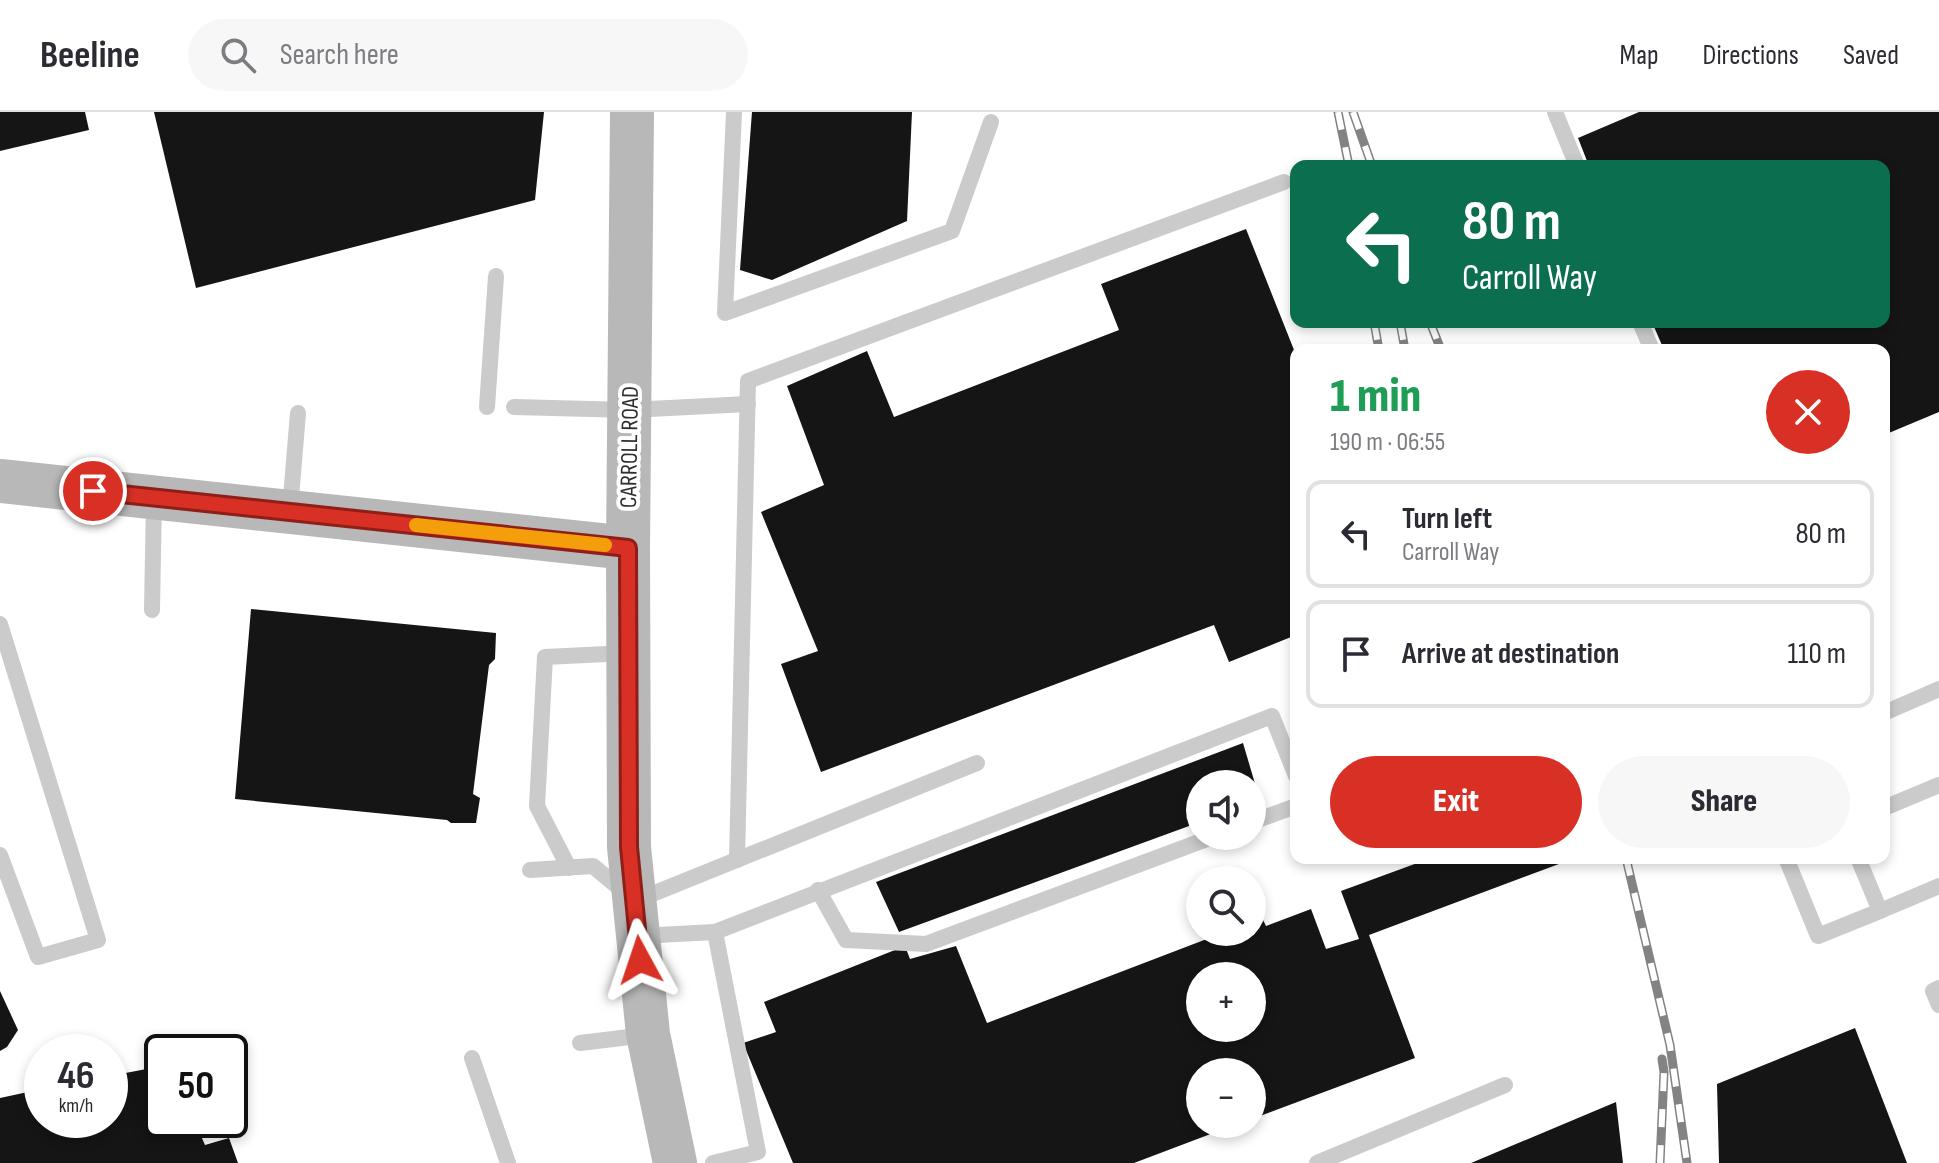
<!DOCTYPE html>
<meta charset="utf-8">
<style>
body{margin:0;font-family:"Sofia Sans Condensed",sans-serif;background:#f7f7f7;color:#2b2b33;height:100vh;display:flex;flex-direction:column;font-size:30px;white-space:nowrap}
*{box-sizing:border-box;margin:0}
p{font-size:26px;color:#7c7c81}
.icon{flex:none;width:44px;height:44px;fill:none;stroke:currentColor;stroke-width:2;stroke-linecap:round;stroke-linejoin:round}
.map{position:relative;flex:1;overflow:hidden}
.side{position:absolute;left:1290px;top:232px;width:600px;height:520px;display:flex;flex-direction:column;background:#fff;border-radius:16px;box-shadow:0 4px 12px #0003}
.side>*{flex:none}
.top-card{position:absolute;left:1290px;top:48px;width:600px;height:168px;border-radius:16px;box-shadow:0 4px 12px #0003;background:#0b6e4f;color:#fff;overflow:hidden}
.controls{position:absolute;left:1186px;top:658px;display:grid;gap:16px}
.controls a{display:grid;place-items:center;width:80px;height:80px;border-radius:50%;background:#fff;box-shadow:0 4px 12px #0003;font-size:40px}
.speed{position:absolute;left:24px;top:922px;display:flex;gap:16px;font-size:40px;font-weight:700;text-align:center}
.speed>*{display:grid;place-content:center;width:104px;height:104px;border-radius:50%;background:#fff;box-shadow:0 4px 12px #0003;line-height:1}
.speed small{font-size:20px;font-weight:400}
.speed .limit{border:4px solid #111;border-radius:12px;background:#fff;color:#111}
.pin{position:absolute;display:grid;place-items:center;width:68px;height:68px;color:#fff;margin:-34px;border:4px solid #fff;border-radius:50%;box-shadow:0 2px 8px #0007}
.me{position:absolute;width:88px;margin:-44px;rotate:355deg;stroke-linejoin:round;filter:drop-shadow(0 0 6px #0008)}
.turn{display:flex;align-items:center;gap:28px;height:168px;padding:0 40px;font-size:36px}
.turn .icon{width:104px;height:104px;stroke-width:2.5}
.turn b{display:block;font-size:56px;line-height:68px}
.round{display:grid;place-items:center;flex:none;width:84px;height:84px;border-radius:42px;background:#f7f7f7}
.overview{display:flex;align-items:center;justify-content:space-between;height:136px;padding:0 40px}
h1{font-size:48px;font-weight:800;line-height:60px;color:#1e9e55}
.button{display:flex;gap:16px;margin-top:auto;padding:16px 40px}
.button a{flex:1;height:92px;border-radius:48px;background:#d93025;color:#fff;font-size:32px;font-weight:800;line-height:92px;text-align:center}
.button a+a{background:#f7f7f7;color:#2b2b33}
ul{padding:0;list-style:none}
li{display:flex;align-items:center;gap:24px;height:108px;margin:0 16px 12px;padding:0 24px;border:4px solid #e1e1e2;border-radius:16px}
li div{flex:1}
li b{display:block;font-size:30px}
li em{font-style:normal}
header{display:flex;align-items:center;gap:48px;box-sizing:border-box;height:112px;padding:0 40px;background:#fff;border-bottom:2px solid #e1e1e2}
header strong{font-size:38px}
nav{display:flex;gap:44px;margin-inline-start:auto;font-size:28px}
.search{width:560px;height:72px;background:#f7f7f7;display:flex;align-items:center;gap:20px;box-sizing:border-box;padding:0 28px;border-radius:44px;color:#7c7c81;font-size:30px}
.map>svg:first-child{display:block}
.building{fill:#151515;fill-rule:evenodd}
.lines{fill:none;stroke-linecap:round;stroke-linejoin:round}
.lane{stroke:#cbcbcb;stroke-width:16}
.secondary{stroke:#b8b8b8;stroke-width:44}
.rail-casing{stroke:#838383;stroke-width:9}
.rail{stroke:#fff;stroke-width:6;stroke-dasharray:18;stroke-linecap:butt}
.route-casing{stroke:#8d1f18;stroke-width:20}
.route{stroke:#d93025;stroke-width:14}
.slow{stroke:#f59e0b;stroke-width:14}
.labels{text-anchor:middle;stroke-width:8;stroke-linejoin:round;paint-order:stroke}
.street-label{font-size:24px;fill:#2e2e2e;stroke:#fff}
</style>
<header>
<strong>Beeline</strong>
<div class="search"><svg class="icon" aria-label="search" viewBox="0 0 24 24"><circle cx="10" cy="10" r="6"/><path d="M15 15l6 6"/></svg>Search here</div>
<nav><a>Map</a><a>Directions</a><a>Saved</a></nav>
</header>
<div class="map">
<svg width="1939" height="1051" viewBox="0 0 1939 1051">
<rect width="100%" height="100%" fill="#fff"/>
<g class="building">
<polygon points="0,0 85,0 89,18 0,39"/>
<polygon points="154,0 544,0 535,88 196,176"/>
<polygon points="752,0 912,0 907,109 772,168 740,158"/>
<polygon points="1639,0 1939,0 1939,300 1884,323 1884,238 1664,238 1652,210 1884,210 1884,54 1589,54 1578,26"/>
<polygon points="1246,117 1296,243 1296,523 1229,550 1214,513 821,660 781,552 818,539 761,400 824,373 787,274 867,239 894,305 1119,218 1101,172"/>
<polygon points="251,497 496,521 495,547 489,553 473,682 480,686 476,711 451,711 447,708 235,687"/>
<polygon points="1243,631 1256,675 1252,677 1252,672 1200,672 1200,710 899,820 876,770"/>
<path d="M1431 746H1575L1369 823 1415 946 1252 1007V960H1200V1012H1237L1134 1051H793L743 931 776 920 764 890 905 834 910 847 956 834 987 911 1225 820H1252V810L1262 806 1266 814 1311 797 1326 837 1359 827 1341 779ZM1200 864H1252V916H1200Z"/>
<polygon points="0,879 18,918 7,935 0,939"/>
<polygon points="1855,916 1907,1051 1719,1051 1717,972"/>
<polygon points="162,954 162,1008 194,1008 205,1033 229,1026 238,1051 0,1051 0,986 42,977 42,1008 110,1008 110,964"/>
<polygon points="1616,990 1623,1051 1471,1051"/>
</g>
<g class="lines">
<g class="lane">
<polyline points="734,0 725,201 952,119 991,10"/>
<polyline points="1555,0 1577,54"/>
<polyline points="1640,210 1652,238"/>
<polyline points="487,295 496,164"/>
<polyline points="514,295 629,298 748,292"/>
<polyline points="290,398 298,301"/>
<polyline points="152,498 154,387"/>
<polyline points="0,512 98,828 38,845 0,743"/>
<polyline points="1884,601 1939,577"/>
<polyline points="1884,696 1939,673"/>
<polyline points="1252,710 1296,694"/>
<polyline points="1786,746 1818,824 1880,799"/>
<polyline points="1858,746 1880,799 1939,774"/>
<polyline points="737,748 748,269 1284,70"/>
<polyline points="569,756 537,694 545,545 627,541"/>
<polyline points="530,758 593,754 635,789 977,651"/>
<polyline points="818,778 846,828 926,832 1215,724"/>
<polyline points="715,820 1272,604 1296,664"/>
<polyline points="639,824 715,820 758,1040 713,1051"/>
<polyline points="1939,876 1933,879 1939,893"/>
<polyline points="580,931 646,923"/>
<polyline points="472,946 508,1051"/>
<polyline points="1317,1051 1505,973"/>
</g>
<g class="secondary">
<polyline points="632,0 628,436 629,735 648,922 675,1051"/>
<polyline points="0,369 628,436"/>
</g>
<defs>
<g id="rail">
<polyline points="1338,0 1349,54"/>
<polyline points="1353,0 1372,54"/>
<polyline points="1374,210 1379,238"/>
<polyline points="1400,210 1405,238"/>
<polyline points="1430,210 1441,238"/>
<polyline points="1626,746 1670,933 1687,1051"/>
<polyline points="1660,1051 1664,960 1662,947"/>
</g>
</defs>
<use href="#rail" class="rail-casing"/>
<use href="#rail" class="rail"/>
</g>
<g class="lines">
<defs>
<polyline id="route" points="93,379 628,436 629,735 640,848"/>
</defs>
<use href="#route" class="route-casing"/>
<use href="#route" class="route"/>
<polyline class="slow" points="416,413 605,433"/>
</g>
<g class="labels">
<g class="street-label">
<text transform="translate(629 335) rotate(-89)" y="8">CARROLL ROAD</text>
</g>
</g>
</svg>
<div class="controls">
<a><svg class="icon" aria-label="sound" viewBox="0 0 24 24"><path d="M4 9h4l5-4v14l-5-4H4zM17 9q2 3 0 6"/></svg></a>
<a><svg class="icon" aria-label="search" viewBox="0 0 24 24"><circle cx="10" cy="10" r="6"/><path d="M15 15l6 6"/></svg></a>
<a>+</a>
<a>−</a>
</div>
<div class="speed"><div>46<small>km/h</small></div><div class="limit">50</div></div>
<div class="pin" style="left:93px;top:379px;background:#d93025"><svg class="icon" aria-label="arrive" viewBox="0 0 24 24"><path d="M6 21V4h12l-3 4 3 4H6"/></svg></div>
<svg class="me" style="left:640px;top:848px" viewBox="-20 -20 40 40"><path d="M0-17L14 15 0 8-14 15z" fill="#d93025" stroke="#fff" stroke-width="4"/></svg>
<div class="top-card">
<div class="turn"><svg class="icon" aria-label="left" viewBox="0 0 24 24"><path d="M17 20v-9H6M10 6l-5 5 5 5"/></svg><div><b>80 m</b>Carroll Way</div></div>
</div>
<section class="side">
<div class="overview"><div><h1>1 min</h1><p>190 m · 06:55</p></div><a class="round" style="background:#d93025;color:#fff"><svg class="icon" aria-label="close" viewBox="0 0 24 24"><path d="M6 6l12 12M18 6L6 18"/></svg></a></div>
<ul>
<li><svg class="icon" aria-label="left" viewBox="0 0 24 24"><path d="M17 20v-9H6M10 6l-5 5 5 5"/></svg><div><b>Turn left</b><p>Carroll Way</p></div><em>80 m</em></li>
<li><svg class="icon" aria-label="arrive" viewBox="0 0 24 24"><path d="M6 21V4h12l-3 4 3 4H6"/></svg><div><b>Arrive at destination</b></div><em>110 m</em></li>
</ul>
<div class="button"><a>Exit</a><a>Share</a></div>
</section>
</div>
